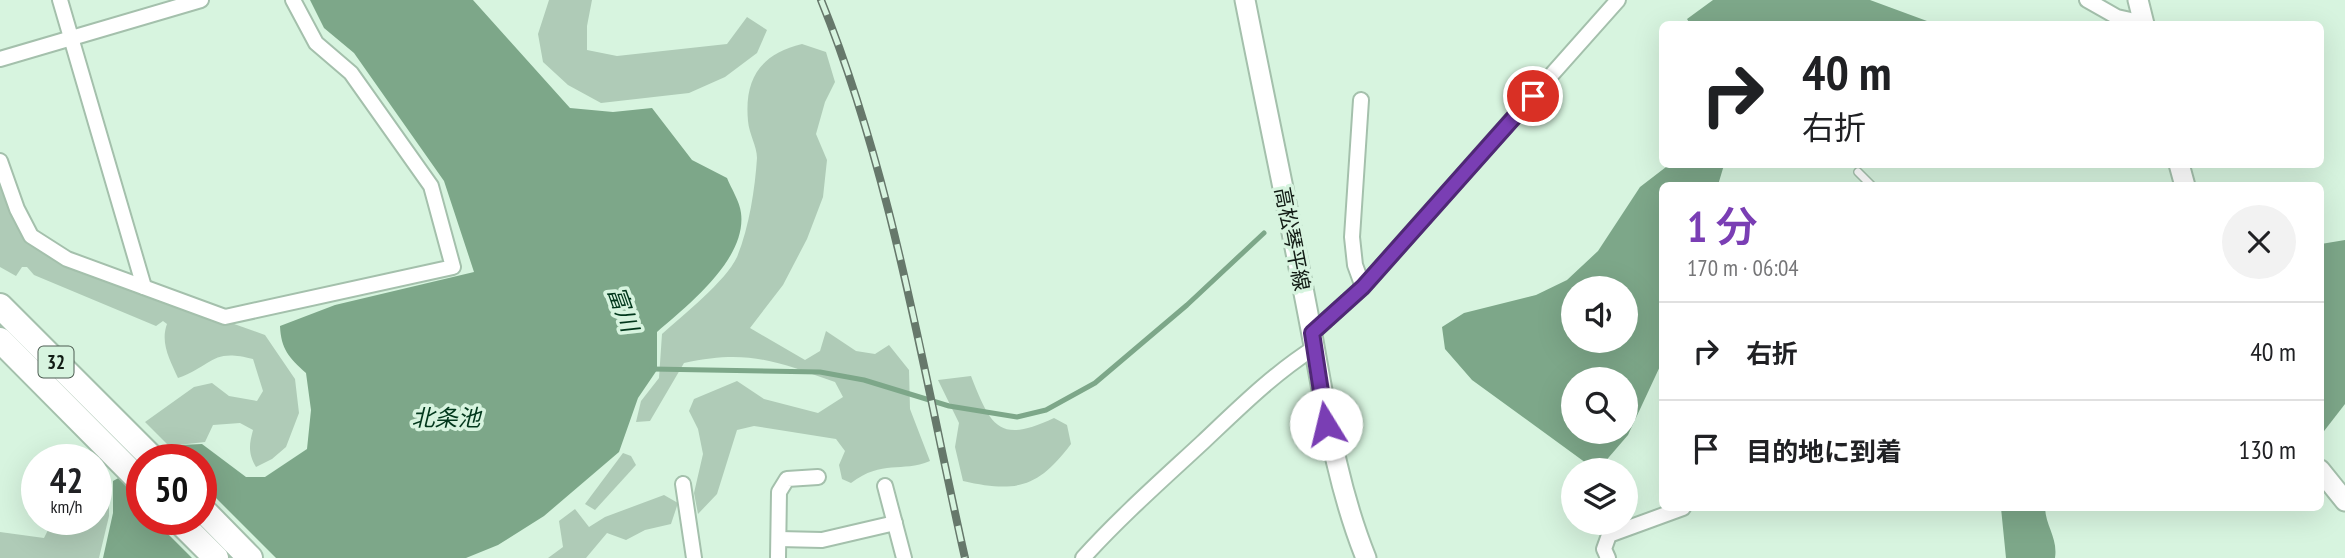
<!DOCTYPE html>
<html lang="ja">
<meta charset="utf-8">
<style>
body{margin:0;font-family:"PT Sans Narrow","Noto Sans JP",sans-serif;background:#f2f2f2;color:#202124;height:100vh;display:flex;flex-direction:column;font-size:26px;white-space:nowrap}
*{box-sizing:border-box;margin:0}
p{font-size:23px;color:#757577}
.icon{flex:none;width:38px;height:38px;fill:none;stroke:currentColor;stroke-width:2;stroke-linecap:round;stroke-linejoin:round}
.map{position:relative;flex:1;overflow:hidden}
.side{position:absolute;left:1659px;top:182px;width:665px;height:329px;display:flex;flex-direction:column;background:#fff;border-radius:10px;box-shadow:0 7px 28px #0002}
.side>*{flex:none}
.banner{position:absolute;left:1659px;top:21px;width:665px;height:147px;border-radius:10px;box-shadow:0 7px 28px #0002;background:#fff;color:#202124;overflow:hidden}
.controls{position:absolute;left:1561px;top:276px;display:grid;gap:14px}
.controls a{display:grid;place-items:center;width:77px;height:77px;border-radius:50%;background:#fff;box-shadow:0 7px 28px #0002;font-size:35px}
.speed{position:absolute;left:21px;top:444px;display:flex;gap:14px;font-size:35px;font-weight:700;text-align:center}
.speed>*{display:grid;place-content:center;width:91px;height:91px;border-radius:50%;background:#fff;box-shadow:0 7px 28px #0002;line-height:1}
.speed small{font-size:18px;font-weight:400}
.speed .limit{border:10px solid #d22;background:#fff;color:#111}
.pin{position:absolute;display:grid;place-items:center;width:60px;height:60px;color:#fff;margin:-30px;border:4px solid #fff;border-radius:50%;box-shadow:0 2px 7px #0007}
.me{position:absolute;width:77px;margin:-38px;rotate:351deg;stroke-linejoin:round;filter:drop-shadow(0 0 5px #0008)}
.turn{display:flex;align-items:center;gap:24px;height:147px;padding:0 28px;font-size:32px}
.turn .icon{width:91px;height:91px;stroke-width:2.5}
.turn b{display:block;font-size:49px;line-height:60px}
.round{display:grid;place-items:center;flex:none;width:74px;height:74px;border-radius:37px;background:#f2f2f2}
.headline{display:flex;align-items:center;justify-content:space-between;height:119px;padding:0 28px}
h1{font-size:42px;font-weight:600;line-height:52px;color:#7a3eb4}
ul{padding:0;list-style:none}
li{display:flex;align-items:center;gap:21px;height:98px;padding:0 28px;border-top:2px solid #e0e0e0}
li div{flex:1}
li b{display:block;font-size:26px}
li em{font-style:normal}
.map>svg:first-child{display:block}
.green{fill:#afcbb7}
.water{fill:#7da789;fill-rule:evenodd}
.pier{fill:#d7f4df}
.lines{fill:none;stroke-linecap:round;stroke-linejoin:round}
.stream{stroke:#7da789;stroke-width:5}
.lane-casing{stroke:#a4c0ac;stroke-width:10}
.street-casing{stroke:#a4c0ac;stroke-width:18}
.secondary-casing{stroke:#a4c0ac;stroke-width:23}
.highway-casing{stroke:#a4c0ac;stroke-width:28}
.lane{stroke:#fff;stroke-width:7}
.street{stroke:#fff;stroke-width:14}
.secondary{stroke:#fff;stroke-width:19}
.highway{stroke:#fff;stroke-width:24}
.rail-casing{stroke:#66786b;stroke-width:8}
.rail{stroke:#d7f4df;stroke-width:5;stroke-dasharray:16;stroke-linecap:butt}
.route-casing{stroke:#4f2875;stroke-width:18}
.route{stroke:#7a3eb4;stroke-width:12}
.labels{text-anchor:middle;stroke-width:7;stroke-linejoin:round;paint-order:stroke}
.shield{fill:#d7f4df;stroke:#4d5d52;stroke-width:2}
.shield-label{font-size:19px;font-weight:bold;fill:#121c15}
.street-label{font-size:21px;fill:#121c15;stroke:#d7f4df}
.water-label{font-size:23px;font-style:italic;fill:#01371b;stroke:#d7f4df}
</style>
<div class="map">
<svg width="2345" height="558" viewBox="0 0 2345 558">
<rect width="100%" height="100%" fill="#d7f4df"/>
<g class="green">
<polygon points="549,0 592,0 587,26 587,50 617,56 727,44 747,17 767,30 757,53 725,77 689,93 601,103 568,85 543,62 538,34"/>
<path d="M802 44 826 52 835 82 825 102 816 134 827 160 823 197 807 239 783 285 750 328 805 360 820 351 826 331 856 351 875 354 889 345 909 370 910 409 930 461C901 473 883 459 851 483L842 479 839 465 845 451 836 439 754 426 737 430 717 494 698 514 694 493 703 454 698 429 689 411 694 399 737 381 764 399 818 413 843 397 835 382C775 361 748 349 684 363L650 421 636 422 641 401 659 378 662 334C682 316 726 281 737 257 749 228 755 189 757 158 757 146 749 134 748 121 744 78 761 54 802 44Z"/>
<path d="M0 183 28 243 65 264 265 335 295 379 299 413 286 447 272 459 256 467C248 453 249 445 253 430L240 423 213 425 205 442 169 446 145 422 194 387 212 383 229 396 257 401 263 391 253 359C211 348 214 365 178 378 170 360 160 343 167 324L163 321 156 326 34 275 27 267H22L16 276 0 267Z"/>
<path d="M971 376C991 427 999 444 1054 418L1067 425 1071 444C1038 488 1016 493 963 481L955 447 959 423 938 380Z"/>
<polygon points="623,453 631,456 636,465 595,510 585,504"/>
<polygon points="96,467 109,479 109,516 99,558 0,558 0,532 44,538 53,520 96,520"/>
<polygon points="664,495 678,503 671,524 645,530 626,540 607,533 586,558 548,558 563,547 559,521 575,509 589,527 605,517"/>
</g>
<g class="water">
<path d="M310 0H473L570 108 613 112 652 108 692 160 727 178C731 188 740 202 741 213 747 259 688 305 657 332V370L638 398 619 452 544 516 498 545 466 558H103L113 513V481L142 465V520H201V460H152L180 445 202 444 246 477H265L307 449 311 410 306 373C289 358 281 349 280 326L335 305 474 272 444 181 354 53 324 28Z"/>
<polygon points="1713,0 1870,0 1927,21 1952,24 1690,24 1687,19"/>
<path d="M1689 164 1724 165 1718 185 1662 186V362L1628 435 1597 471 1472 380 1445 349 1442 327 1464 313 1536 295 1567 280 1598 251 1640 187 1666 167 1687 168ZM1573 289H1626V341H1573ZM1573 380H1626V432H1573Z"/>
<polygon points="2345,240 2345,404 2321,435 2321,244"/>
<path d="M2001 508H2045C2046 527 2058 538 2055 558H2006Z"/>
</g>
<polygon class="pier" points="201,483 276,558 192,558 154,520 201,520"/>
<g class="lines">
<polyline class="stream" points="652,369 820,372 864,380 949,406 1017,417 1046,410 1095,383 1187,305 1264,233"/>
<defs>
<polyline id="lane" points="1858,172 1872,186"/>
<g id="street">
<polyline points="60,0 144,287"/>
<polyline points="2087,0 2117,17 2144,23"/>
<polyline points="0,59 201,0"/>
<polyline points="1361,100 1352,237 1355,265 1363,287"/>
<polyline points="0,161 17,209 31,236 67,259 225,317 453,267 431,186 351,73 316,43 293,0"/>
<polyline points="1312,333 1363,287 1618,0"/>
<polyline points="683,484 694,558"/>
<polyline points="885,486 904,558"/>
<polyline points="779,539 822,540 895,523"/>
<polyline points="778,558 779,492 787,479 818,477"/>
<path d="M1083 558C1120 517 1162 480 1203 442 1238 409 1273 374 1314 348"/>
<polyline points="1608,558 1604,549 1609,535 1683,508"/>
</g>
<g id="secondary">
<path d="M1245 0C1267 112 1291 223 1312 335 1326 411 1337 486 1366 558"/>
<polyline points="2138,0 2144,24"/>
<polyline points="2179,164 2185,186"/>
<polyline points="2320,470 2345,501"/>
</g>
<g id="highway">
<polyline points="0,306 154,460"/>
<polyline points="0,340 142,483"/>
<polyline points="201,508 250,558"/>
<polyline points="178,520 216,558"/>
</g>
</defs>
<use href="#lane" class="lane-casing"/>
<use href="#street" class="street-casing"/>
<use href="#secondary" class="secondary-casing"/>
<use href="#highway" class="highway-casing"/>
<use href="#lane" class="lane"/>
<use href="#street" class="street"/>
<use href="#secondary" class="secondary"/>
<use href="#highway" class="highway"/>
<defs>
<path id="rail" d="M821 0C893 177 923 372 965 558"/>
</defs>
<use href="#rail" class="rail-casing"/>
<use href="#rail" class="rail"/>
</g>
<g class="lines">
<defs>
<polyline id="route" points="1326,424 1312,333 1363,287 1533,96"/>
</defs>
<use href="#route" class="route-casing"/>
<use href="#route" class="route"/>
</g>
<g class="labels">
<rect class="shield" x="38.5" y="346.5" width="35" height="31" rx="5"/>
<g class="shield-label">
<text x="56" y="369">32</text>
</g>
<g class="street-label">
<text transform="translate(1292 239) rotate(79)" y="7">高松琴平線</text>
</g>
<g class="water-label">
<text transform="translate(623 309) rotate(70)" y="8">富川</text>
<text x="446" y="426">北条池</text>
</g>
</g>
</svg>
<div class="controls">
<a><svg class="icon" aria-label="sound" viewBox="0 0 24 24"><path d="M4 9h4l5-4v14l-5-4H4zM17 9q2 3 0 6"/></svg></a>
<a><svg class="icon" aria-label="search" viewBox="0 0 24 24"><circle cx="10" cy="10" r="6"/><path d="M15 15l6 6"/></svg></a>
<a><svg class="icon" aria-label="layers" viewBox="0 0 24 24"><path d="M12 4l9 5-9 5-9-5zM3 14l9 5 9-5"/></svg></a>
</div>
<div class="speed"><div>42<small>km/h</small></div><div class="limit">50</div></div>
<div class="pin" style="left:1533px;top:96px;background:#d93025"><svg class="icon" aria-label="arrive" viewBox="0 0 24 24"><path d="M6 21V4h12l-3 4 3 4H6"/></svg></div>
<svg class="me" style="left:1326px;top:424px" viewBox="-20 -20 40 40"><circle r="19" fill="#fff"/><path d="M0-13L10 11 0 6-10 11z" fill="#7a3eb4"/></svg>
<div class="banner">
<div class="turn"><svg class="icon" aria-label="right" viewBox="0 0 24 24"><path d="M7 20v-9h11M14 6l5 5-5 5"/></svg><div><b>40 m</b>右折</div></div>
</div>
<section class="side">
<div class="headline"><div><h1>1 分</h1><p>170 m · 06:04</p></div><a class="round"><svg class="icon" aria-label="close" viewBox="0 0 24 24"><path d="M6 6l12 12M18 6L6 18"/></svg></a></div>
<ul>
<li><svg class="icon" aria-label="right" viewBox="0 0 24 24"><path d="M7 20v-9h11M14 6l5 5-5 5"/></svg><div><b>右折</b></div><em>40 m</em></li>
<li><svg class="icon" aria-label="arrive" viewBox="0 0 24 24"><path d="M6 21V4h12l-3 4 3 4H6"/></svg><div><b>目的地に到着</b></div><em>130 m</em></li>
</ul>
</section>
</div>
